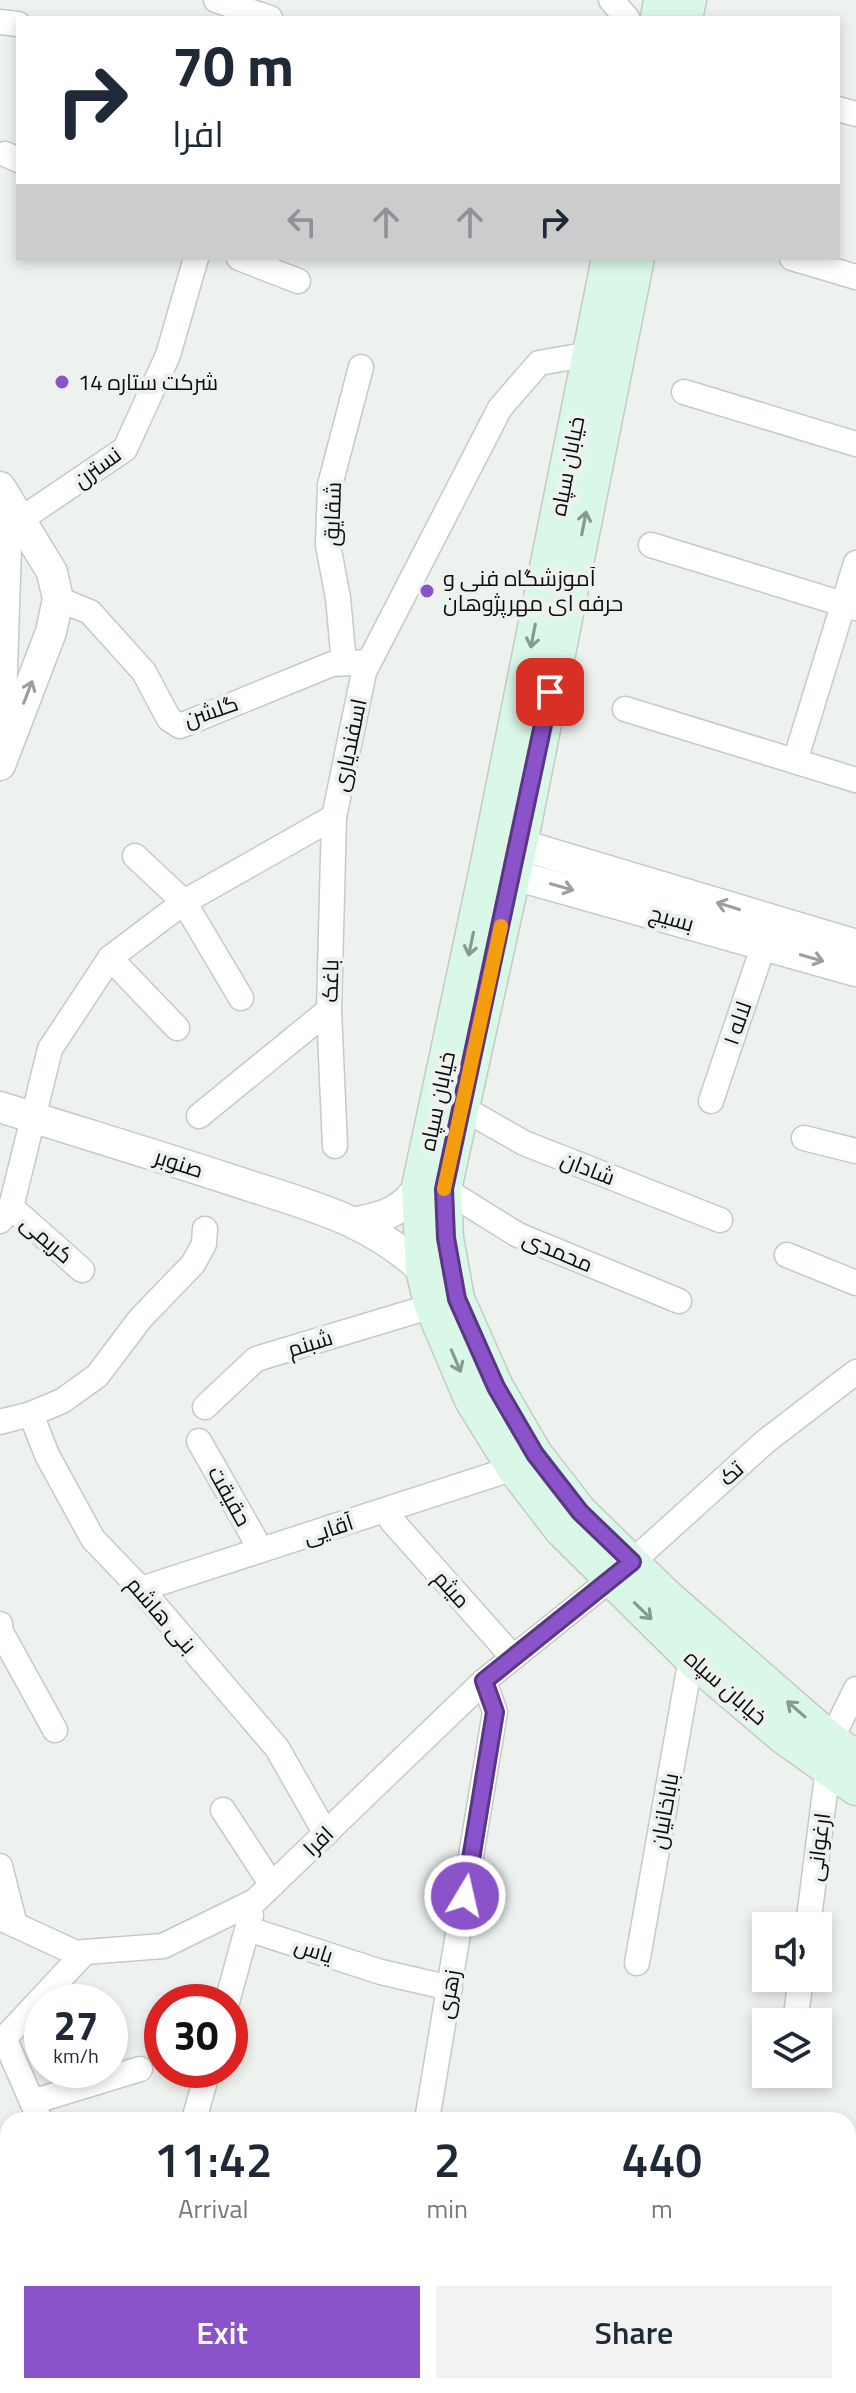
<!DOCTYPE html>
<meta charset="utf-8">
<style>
body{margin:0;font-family:"Titillium Web",Cairo,sans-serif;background:#f2f2f3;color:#1f2937;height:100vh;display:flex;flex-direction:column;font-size:30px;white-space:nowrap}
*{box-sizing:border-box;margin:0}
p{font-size:26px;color:#747a83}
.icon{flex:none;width:44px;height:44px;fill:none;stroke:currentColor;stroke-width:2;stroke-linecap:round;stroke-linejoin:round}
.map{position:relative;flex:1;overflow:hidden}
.drawer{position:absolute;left:0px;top:2112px;width:856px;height:282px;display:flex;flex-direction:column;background:#fff;border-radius:24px 24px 0 0;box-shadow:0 4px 12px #0003}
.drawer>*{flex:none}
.top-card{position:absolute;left:16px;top:16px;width:824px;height:244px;border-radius:0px;box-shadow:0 4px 12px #0003;background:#fff;color:#1f2937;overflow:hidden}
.fabs{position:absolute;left:752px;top:1912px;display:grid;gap:16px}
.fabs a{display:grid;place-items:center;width:80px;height:80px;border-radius:0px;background:#fff;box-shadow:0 4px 12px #0003;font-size:40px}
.speed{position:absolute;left:24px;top:1984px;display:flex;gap:16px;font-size:40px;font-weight:700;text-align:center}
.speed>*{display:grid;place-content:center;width:104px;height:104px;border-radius:50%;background:#fff;box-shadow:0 4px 12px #0003;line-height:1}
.speed small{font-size:20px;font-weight:400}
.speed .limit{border:12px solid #d22;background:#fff;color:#111}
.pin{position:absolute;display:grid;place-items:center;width:68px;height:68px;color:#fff;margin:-34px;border-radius:16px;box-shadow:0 4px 12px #0006}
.me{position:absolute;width:88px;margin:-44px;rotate:9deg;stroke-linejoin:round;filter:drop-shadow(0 0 6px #0008)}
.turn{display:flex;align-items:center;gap:28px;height:168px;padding:0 24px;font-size:36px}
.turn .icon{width:104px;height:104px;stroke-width:2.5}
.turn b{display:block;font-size:56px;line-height:68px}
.lanes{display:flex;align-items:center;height:76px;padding:0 24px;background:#0003;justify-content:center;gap:40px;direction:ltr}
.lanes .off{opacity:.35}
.eta{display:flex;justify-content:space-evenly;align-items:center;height:136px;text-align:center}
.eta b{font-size:48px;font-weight:600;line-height:56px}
.cta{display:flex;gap:16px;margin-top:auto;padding:16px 24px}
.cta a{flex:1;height:92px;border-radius:0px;background:#8a53ca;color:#fff;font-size:32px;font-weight:600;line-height:92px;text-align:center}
.cta a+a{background:#f2f2f3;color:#1f2937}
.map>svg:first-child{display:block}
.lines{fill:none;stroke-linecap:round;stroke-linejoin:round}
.minor-casing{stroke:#c5cac7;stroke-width:27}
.tertiary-casing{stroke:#c5cac7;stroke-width:33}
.secondary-casing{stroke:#c5cac7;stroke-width:37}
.minor{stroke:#fff;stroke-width:24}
.tertiary{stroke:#fff;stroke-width:30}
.secondary{stroke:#d9f8e8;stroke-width:34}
.oneway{stroke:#879a90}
.oneway2{stroke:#9e9e9e}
.route-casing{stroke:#5a3683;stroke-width:20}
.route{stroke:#8a53ca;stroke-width:14}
.slow{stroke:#f59e0b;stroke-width:14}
.poi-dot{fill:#8a53ca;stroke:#edf2ef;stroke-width:3}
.labels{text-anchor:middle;stroke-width:8;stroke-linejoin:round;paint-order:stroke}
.poi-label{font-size:22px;fill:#0c0d0c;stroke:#edf2ef;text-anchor:start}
.street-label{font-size:22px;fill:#0c0d0c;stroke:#edf2ef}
</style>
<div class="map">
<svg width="856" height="2393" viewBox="0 0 856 2393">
<rect width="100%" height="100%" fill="#edf2ef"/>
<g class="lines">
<defs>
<g id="minor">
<polyline points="216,0 270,18"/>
<polyline points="611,0 627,18"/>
<polyline points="0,22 18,24"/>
<polyline points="838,109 856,114"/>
<polyline points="5,154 18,160"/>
<polyline points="239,258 298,281"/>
<polyline points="792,258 856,277"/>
<polyline points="684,392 856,444"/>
<polyline points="20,520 125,449 168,355 196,258"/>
<polyline points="651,545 856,608"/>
<polyline points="58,599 90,612 144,672 169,719 180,726 332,664 369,662"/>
<polyline points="344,663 338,598 328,545 330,485 361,367"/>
<polyline points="625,709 856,780"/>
<polyline points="795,761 856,563"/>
<polyline points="334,817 329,1010 335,1146"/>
<polyline points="135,856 184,902 241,998"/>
<polyline points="110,958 177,1028"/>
<polyline points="711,1101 764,944"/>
<polyline points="461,1107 524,1143 720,1220"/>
<polyline points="199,1116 329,1010"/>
<polyline points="804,1138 856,1151"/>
<polyline points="444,1189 518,1235 679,1301"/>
<polyline points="11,1207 82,1270"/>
<polyline points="0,1221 11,1207 50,1049 110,958 184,902 334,817 364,672 500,408 539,363 590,354"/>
<polyline points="787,1255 856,1283"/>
<polyline points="205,1407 256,1359 432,1306"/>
<polyline points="31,1414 62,1401 97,1376 140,1319 193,1264 204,1244 205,1229"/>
<polyline points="0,1422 31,1414 47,1455 93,1539 141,1589 277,1748 326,1834"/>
<polyline points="199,1441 261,1550"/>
<polyline points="392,1521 513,1657"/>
<polyline points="141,1589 514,1468"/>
<polyline points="0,1624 1,1632 55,1730"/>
<polyline points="831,1740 856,1689"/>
<polyline points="223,1810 272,1885"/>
<polyline points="0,1866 15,1925"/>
<polyline points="0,1918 76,1953 85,1952"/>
<polyline points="808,1926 828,1768"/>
<polyline points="248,1929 381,1972 450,1988"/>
<polyline points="637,1963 691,1658"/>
<polyline points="227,2002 251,1915"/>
<polyline points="795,2022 801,1978"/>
<polyline points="5,2040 40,2120"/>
<polyline points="0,2043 85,1952 163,1946 255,1901 484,1681 632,1562 766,1441 856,1372"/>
<polyline points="32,2102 140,2069"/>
<polyline points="194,2120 208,2070"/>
<polyline points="427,2120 495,1712 484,1681"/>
<polyline points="0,2156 8,2154"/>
<polyline points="848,2242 856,2228"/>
<polyline points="848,2351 856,2356"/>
<polyline points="44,2393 47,2386"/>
<polyline points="162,2393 162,2386"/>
</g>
<g id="tertiary">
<polyline points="0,487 52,572 58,599 51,632 0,765"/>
<polyline points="0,732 6,545 0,495"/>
<polyline points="498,838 856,945"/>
<polyline points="493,869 856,971"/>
<path d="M0 1107C79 1132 159 1156 238 1182 307 1205 368 1218 423 1270"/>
<path d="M357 1222C384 1217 403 1211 419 1187"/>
</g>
<g id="secondary">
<polyline points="658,18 661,0"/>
<polyline points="685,18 689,0"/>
<polyline points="609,258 487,868 419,1187 423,1270 432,1306 472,1400 514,1468 561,1529 691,1658 784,1737 856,1788"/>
<polyline points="637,258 520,844 444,1189 446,1238 457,1299 496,1387 535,1454 580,1512 667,1597 831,1740 856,1758"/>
</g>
</defs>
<use href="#minor" class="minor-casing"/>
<use href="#tertiary" class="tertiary-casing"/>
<use href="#secondary" class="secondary-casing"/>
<use href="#minor" class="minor"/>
<use href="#tertiary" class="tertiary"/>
<use href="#secondary" class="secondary"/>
</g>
<defs><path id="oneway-shaft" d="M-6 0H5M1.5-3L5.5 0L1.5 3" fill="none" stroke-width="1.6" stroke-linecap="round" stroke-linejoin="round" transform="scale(2)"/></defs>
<g class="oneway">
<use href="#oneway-shaft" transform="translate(584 523) rotate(-79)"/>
<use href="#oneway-shaft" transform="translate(533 636) rotate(101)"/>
<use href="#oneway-shaft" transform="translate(471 944) rotate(102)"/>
<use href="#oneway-shaft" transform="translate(456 1361) rotate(67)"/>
<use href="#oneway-shaft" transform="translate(643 1611) rotate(44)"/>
<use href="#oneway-shaft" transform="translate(796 1709) rotate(-139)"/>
</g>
<g class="oneway2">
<use href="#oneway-shaft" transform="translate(28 692) rotate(-69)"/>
<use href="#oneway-shaft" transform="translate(562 887) rotate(16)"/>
<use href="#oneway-shaft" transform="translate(728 906) rotate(-163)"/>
<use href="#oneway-shaft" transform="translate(812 958) rotate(16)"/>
</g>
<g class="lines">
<defs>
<polyline id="route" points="465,1896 495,1712 484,1681 632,1562 580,1512 535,1454 496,1387 457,1299 446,1238 444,1189 550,692"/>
</defs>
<use href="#route" class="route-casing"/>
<use href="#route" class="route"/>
<polyline class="slow" points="444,1189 501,926"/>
</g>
<g class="poi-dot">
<circle cx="62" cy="382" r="8"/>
<circle cx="427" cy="591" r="8"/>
</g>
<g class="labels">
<g class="poi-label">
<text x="78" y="390">شرکت ستاره 14</text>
<text x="443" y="586">آموزشگاه فنی و<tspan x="443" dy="25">حرفه ای مهرپژوهان</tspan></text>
</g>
<g class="street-label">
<text transform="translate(567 466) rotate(-79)" y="8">خیابان سپاه</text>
<text transform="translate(97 467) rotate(-36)" y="8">نسترن</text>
<text transform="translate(332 514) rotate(-88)" y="8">شقایق</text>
<text transform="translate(211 711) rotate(-19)" y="8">گلشن</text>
<text transform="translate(349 745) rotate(-78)" y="8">اسفندیاری</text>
<text transform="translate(672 918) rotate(16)" y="8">بسیج</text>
<text transform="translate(330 981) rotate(-89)" y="8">باغک</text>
<text transform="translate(737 1023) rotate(-71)" y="8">لاله ۱</text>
<text transform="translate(437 1101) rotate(-78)" y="8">خیابان سپاه</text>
<text transform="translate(179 1163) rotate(18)" y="8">صنوبر</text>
<text transform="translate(588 1168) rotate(21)" y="8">شادان</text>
<text transform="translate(47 1239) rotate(41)" y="8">کریمی</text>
<text transform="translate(558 1251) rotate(23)" y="8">محمدی</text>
<text transform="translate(310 1343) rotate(-17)" y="8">شبنم</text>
<text transform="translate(731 1473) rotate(-42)" y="8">تک</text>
<text transform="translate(230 1496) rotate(61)" y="8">حقیقت</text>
<text transform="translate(328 1529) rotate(-18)" y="8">آقایی</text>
<text transform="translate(452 1589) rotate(48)" y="8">میثم</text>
<text transform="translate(162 1615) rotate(49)" y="8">بنی هاشم</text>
<text transform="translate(726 1687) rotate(41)" y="8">خیابان سپاه</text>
<text transform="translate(664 1811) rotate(-80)" y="8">باباخانیان</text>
<text transform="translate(318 1841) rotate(-44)" y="8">افرا</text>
<text transform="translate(818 1847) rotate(-83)" y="8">ارغوانی</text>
<text transform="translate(314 1950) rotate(18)" y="8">یاس</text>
<text transform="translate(448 1994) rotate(-80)" y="8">زهری</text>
</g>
</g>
</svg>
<div class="fabs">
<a><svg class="icon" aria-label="sound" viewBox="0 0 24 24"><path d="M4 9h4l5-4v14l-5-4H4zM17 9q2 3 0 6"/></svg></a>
<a><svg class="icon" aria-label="layers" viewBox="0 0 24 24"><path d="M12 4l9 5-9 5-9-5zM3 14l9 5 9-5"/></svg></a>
</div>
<div class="speed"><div>27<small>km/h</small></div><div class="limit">30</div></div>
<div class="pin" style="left:550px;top:692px;background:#d93025"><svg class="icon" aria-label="arrive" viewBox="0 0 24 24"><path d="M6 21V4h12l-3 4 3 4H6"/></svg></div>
<svg class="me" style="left:465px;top:1896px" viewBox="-20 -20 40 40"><circle r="17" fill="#8a53ca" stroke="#fff" stroke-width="3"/><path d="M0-11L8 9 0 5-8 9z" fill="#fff"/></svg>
<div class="top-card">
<div class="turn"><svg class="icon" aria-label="right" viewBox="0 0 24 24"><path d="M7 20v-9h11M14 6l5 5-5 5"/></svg><div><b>70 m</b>افرا</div></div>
<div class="lanes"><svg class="icon off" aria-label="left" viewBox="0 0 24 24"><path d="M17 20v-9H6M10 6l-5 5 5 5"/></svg><svg class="icon off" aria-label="ahead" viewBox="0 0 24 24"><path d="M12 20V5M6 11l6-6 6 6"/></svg><svg class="icon off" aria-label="ahead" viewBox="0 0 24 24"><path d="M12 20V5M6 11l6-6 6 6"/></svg><svg class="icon" aria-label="right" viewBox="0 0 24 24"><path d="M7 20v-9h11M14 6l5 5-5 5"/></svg></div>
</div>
<section class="drawer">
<div class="eta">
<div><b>11:42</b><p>Arrival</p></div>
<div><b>2</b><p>min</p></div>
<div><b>440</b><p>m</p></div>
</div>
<div class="cta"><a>Exit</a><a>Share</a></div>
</section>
</div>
